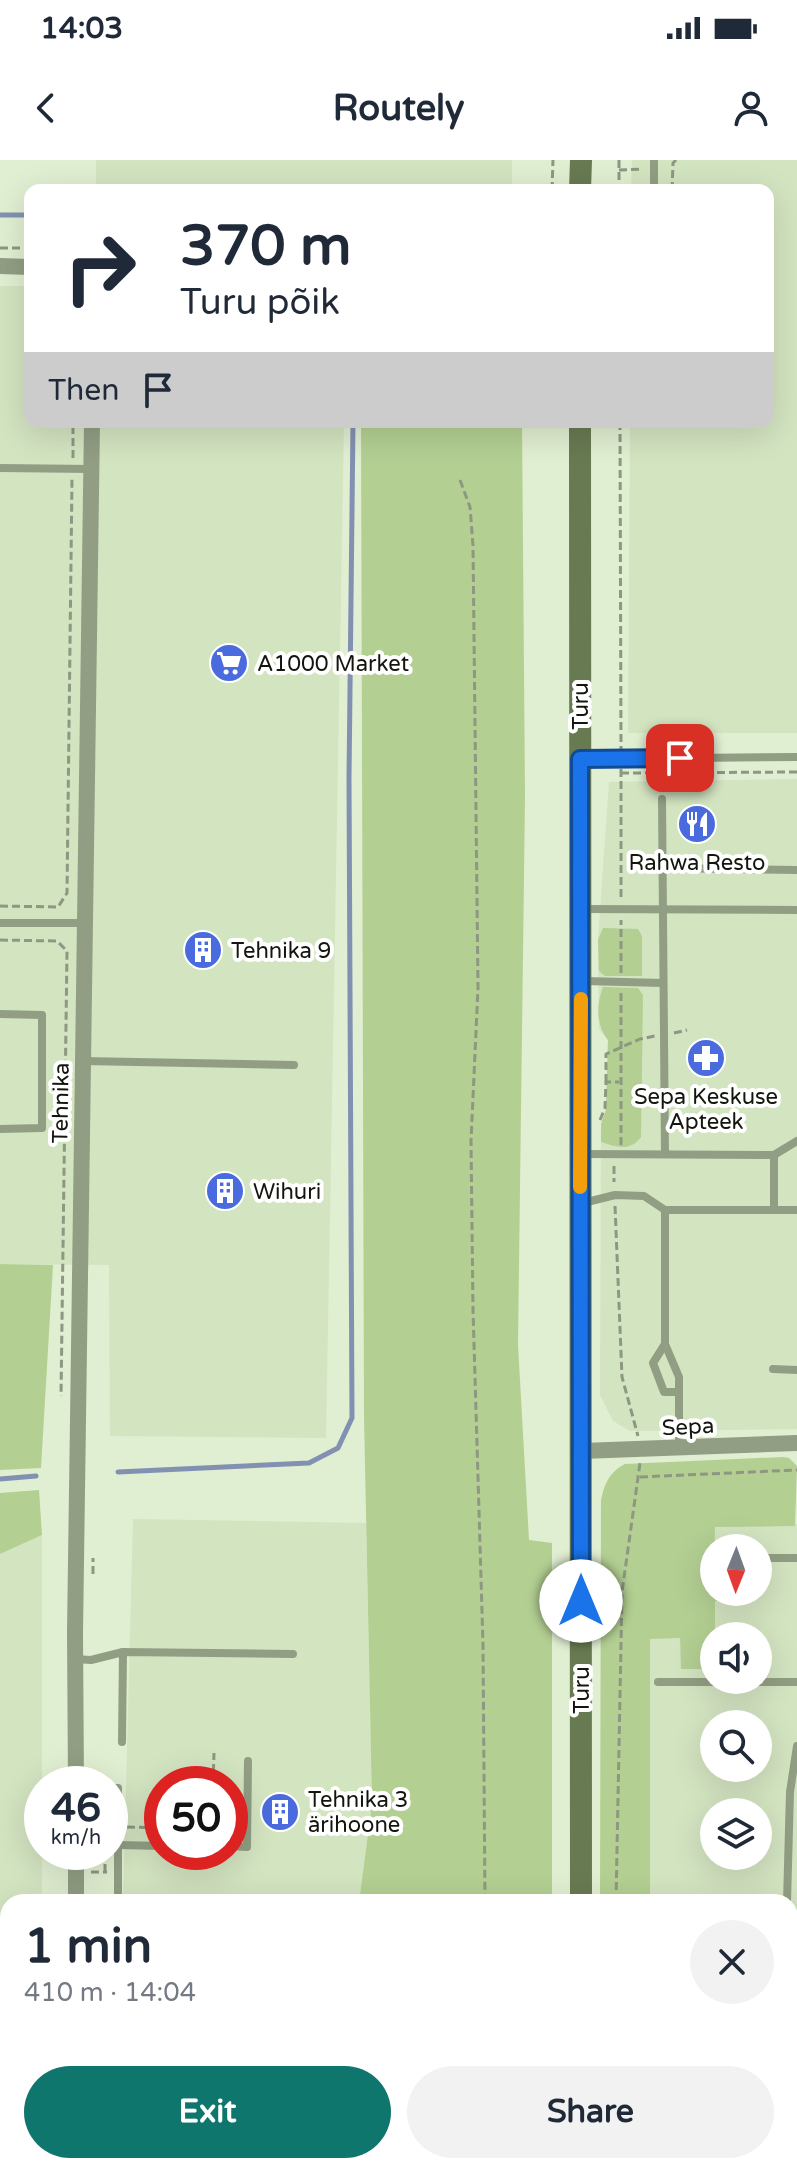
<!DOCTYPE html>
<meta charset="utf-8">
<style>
body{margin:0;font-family:"Varela Round",sans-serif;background:#f2f2f3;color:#1f2937;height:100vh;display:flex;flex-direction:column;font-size:30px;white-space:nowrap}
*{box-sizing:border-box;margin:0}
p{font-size:26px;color:#747a83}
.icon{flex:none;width:44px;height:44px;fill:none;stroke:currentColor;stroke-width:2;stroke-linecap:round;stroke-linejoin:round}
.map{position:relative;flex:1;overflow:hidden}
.panel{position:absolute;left:0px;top:1734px;width:798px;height:280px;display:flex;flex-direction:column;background:#fff;border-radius:24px 24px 0 0;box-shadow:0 8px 32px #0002}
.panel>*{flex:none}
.hud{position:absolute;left:24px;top:24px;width:750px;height:244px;border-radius:16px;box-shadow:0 8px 32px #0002;background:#fff;color:#1f2937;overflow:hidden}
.needle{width:52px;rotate:181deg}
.controls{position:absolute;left:700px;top:1374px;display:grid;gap:16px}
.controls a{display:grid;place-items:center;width:72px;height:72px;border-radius:50%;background:#fff;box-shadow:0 8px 32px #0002;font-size:40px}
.speed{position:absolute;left:24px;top:1606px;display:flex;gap:16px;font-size:40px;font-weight:700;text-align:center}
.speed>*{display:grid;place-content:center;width:104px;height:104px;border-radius:50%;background:#fff;box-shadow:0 8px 32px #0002;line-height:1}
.speed small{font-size:20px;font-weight:400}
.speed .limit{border:12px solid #d22;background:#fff;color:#111}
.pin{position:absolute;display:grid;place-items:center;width:68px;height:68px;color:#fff;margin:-34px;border-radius:16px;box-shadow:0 4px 12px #0006}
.me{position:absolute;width:88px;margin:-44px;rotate:0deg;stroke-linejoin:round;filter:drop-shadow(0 0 6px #0008)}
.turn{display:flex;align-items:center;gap:28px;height:168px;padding:0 24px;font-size:36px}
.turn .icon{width:104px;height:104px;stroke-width:2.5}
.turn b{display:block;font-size:56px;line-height:68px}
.then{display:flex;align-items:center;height:76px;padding:0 24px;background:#0003;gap:16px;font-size:30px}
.round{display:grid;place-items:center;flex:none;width:84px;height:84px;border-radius:42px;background:#f2f2f3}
.summary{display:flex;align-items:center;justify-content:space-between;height:136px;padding:0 24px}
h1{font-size:48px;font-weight:700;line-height:60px}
.button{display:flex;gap:16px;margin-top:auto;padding:16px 24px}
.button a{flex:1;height:92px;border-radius:48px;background:#0f766e;color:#fff;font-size:32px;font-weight:700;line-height:92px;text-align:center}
.button a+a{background:#f2f2f3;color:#1f2937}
.status{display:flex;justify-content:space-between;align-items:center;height:56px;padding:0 40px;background:#fff;direction:ltr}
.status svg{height:22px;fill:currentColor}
header{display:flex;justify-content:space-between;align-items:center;height:104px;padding:0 24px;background:#fff;font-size:36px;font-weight:700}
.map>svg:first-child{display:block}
.built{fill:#d3e4c1;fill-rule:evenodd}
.green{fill:#b3cf92}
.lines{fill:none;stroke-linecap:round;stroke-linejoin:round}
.stream{stroke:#8291b1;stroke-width:5}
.path{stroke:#8d9782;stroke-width:3;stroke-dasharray:8 4;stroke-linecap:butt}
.service{stroke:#919e83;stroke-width:8}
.minor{stroke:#919e83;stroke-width:16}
.secondary{stroke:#687a52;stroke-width:22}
.route-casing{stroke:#114b97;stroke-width:20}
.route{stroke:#1a73e8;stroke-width:14}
.slow{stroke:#f59e0b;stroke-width:14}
.labels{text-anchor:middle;stroke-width:8;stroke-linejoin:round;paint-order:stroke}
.poi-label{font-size:22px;fill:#12160c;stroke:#fff;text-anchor:start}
.street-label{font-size:22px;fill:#12160c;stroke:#fff}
</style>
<div class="status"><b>14:03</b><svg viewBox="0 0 49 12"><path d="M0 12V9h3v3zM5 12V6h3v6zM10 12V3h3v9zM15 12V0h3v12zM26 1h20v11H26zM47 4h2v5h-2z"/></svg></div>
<header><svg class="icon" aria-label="back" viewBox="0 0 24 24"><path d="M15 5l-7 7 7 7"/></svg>Routely<svg class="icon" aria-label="person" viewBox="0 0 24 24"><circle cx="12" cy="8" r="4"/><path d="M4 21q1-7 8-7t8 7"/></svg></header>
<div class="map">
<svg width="797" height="2014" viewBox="0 0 797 2014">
<rect width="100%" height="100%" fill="#e0eed1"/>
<g class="built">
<rect x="96" y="0" width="416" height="30"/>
<polygon points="632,0 797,0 797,573 628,573 630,262 768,262 768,30 631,30"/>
<polygon points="0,126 30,126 30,262 344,262 326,1278 110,1276 109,1105 0,1104"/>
<polygon points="797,619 797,1269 630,1271 613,1261 600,1235 601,964 606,950 608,880 599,869 598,780 609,622"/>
<path d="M133 1359 366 1363 372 1644 359 1742H123ZM162 1624H230V1692H162Z"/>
<path d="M797 1364V2014H634V2006H790V1742H650V1478H680L682 1509H708L714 1482V1520H758V1476H715V1432H758V1388H715V1367ZM714 1564H758V1608H714ZM714 1652H758V1696H714Z"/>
<polygon points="42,1375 42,1742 8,1742 8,2006 373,2006 373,2014 0,2014 0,1394"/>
</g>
<g class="green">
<polygon points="361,262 522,262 525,637 518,1185 529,1380 552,1383 552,1742 359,1742 372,1644 364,1256"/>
<polygon points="603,768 638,769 642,776 642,816 605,816 599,811 598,780"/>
<path d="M603 827 638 828 643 835 641 977C630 992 616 987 601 982V964L606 950 608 880C596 865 596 845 603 827Z"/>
<polygon points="0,1104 53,1105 41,1308 0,1310"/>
<path d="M783 1297 789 1298 797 1306 795 1366 715 1367 714 1432H752V1436H739L738 1441H715V1476L708 1509H681L680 1478 650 1479V1742H600L601 1341C604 1325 609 1312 625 1304Z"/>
<polygon points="39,1330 42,1375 0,1394 0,1333"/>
<rect x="373" y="2006" width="179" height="8"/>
</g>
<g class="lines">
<g class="stream">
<polyline points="0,55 30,55"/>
<polyline points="118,1312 309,1303 338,1288 352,1258 349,618 353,262"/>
<polyline points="0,1319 36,1316"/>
</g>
<g class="path">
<polyline points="619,0 619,30"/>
<polyline points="619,10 643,9"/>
<polyline points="552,30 553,0"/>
<polyline points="672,30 673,3 676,0"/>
<polyline points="0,88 30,88"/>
<polyline points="620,262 621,589"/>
<polyline points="73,298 73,262"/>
<polyline points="460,320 470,347 473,386 478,828 471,981 473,1150 483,1485 485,1742"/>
<polyline points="621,613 797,612"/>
<polyline points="621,737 621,608"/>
<polyline points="0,746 58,747 67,733 72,318"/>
<polyline points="0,780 57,781 67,791 61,1236"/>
<polyline points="621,813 621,760"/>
<polyline points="674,873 687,870"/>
<polyline points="606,922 606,894 640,879 655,876"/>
<polyline points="600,960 605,948 606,922 619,922"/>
<polyline points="621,985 621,832"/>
<polyline points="614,1006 614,1022"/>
<polyline points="615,1046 622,1217 638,1276"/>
<polyline points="640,1317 797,1310"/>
<polyline points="93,1414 93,1398"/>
<polyline points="213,1624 214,1593"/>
<polyline points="127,1667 162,1668"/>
<polyline points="105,1692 105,1712"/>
<polyline points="91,1712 107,1712"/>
<polyline points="616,1742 622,1432 640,1303"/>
<polyline points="487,2006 487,2014"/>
<polyline points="609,2014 611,2006"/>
</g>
<g class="service">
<polyline points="654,30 654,0"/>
<polyline points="0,308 91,309"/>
<polyline points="582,599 797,597"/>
<polyline points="662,639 665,994"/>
<polyline points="662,708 797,710"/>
<polyline points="582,749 797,750"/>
<polyline points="0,763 84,763"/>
<polyline points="584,821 663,823"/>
<polyline points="0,854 42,855 42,968 0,969"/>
<polyline points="83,901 294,905"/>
<polyline points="584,994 774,995 797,981"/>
<polyline points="583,1043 615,1035 644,1036 665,1050 797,1050"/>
<polyline points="665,1050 665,1184 653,1203 664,1232 679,1232"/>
<polyline points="774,1050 774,995"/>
<polyline points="665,1184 679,1217 679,1287"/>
<polyline points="773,1209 797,1210"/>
<polyline points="758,1398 797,1398"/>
<polyline points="75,1499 91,1500 123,1492 293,1494"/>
<polyline points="658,1522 797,1522"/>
<polyline points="122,1582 123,1492"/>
<polyline points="110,1628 118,1628 118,1742"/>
<polyline points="118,1685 162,1686"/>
<polyline points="230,1686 247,1687 248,1601"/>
<polyline points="787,1742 790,1632 797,1586"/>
<polyline points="790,1920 797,1921"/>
</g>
<g class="minor">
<polyline points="0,106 30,107"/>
<polyline points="582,1291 797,1283"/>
<polyline points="76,1624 75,1473 92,262"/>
<polyline points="76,1692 76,1742"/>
<polyline points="348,2006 348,2014"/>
</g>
<g class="secondary">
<polyline points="580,30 581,0"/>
<polyline points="580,262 581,1742"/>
<polyline points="580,2014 580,2006"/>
</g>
</g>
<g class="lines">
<defs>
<polyline id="route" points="581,1441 580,599 680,598"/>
</defs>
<use href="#route" class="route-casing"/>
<use href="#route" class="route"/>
<polyline class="slow" points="580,1027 581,839"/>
</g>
<defs>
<symbol id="supermarket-disc" viewBox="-11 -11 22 22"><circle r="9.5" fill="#496bde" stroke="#fff"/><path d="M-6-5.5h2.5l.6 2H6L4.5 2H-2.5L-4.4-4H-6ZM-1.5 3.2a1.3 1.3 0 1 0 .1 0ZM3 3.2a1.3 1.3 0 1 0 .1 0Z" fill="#fff"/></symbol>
<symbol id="restaurant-disc" viewBox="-11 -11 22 22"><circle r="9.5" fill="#496bde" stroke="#fff"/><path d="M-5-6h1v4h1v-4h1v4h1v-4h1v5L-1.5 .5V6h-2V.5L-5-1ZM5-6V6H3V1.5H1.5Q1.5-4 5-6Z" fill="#fff"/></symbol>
<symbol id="building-disc" viewBox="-11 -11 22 22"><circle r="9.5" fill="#496bde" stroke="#fff"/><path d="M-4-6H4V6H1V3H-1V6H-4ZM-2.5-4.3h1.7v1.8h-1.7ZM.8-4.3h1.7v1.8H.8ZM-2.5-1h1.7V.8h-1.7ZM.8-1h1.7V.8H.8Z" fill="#fff"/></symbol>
<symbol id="pharmacy-disc" viewBox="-11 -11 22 22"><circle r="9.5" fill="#496bde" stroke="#fff"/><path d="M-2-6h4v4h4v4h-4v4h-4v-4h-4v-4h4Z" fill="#fff"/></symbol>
</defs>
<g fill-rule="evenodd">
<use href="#supermarket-disc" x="207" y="481" width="44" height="44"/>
<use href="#restaurant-disc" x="675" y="642" width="44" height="44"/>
<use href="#building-disc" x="181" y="768" width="44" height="44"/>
<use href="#pharmacy-disc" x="684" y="876" width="44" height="44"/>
<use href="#building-disc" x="203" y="1009" width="44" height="44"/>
<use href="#building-disc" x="258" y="1630" width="44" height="44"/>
</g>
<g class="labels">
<g class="poi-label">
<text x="257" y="511">A1000 Market</text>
<text x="697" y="710" text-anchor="middle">Rahwa Resto</text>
<text x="231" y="798">Tehnika 9</text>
<text x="706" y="944" text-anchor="middle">Sepa Keskuse<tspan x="706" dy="25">Apteek</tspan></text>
<text x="253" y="1039">Wihuri</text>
<text x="308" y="1647">Tehnika 3<tspan x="308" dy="25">ärihoone</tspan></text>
</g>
<g class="street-label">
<text transform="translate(580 546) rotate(-90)" y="8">Turu</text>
<text transform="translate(60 943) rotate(-89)" y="8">Tehnika</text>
<text transform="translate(688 1266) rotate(-3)" y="8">Sepa</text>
<text transform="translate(581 1530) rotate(-90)" y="8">Turu</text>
</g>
</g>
</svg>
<div class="controls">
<a><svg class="needle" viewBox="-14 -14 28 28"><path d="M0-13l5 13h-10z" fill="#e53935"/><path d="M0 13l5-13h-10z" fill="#747a83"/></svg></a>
<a><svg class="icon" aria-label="sound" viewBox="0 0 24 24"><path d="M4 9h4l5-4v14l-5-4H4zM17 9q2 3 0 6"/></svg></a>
<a><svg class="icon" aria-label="search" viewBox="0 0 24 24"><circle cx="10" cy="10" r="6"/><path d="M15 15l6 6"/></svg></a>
<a><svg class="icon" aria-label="layers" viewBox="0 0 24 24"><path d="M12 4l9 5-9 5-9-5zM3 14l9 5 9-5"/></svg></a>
</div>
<div class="speed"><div>46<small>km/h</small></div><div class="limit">50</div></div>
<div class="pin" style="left:680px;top:598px;background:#d93025"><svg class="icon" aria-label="arrive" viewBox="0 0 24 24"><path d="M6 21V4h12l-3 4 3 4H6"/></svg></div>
<svg class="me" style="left:581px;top:1441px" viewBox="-20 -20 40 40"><circle r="19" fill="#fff"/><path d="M0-13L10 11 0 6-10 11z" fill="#1a73e8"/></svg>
<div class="hud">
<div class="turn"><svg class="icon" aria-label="right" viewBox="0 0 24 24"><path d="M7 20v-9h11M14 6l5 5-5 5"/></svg><div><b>370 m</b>Turu põik</div></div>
<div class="then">Then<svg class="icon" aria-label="arrive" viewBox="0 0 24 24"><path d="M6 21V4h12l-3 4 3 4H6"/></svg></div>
</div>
<section class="panel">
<div class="summary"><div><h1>1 min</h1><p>410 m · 14:04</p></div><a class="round"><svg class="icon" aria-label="close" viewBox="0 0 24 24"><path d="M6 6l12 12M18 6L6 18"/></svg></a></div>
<div class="button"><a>Exit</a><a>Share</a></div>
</section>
</div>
